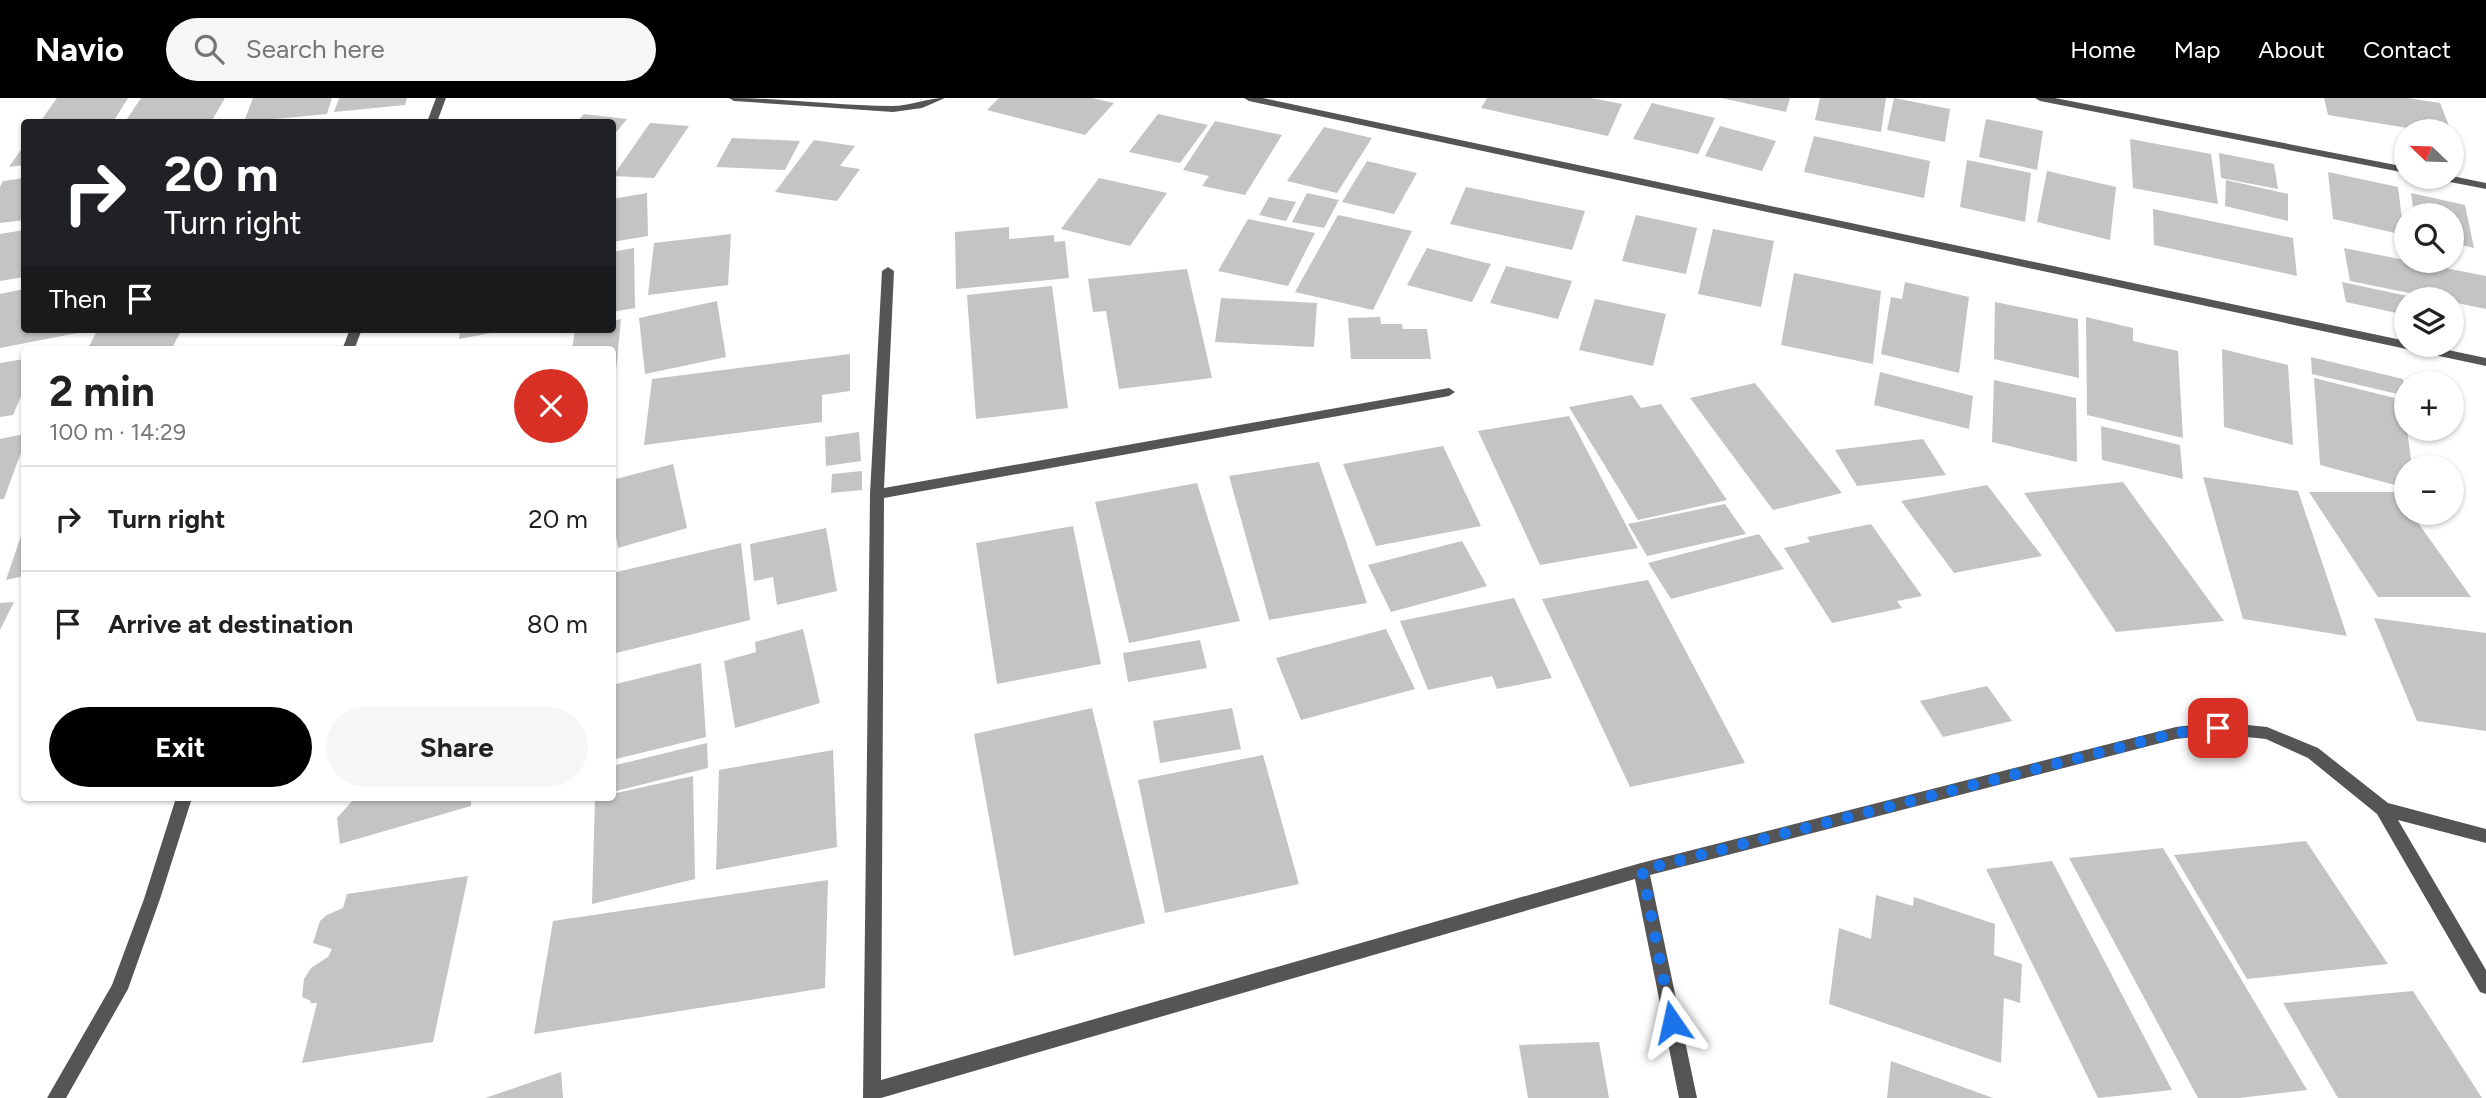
<!DOCTYPE html>
<meta charset="utf-8">
<style>
body{margin:0;font-family:Figtree,sans-serif;background:#f6f6f6;color:#222;height:100vh;display:flex;flex-direction:column;font-size:26px;white-space:nowrap}
*{box-sizing:border-box;margin:0}
p{font-size:23px;color:#767676}
.icon{flex:none;width:38px;height:38px;fill:none;stroke:currentColor;stroke-width:2;stroke-linecap:round;stroke-linejoin:round}
.map{position:relative;flex:1;overflow:hidden}
.side{position:absolute;left:21px;top:248px;width:595px;height:455px;display:flex;flex-direction:column;background:#fff;border-radius:7px;box-shadow:0 2px 5px #0004}
.side>*{flex:none}
.top-card{position:absolute;left:21px;top:21px;width:595px;height:214px;border-radius:7px;box-shadow:0 2px 5px #0004;background:#202124;color:#fff;overflow:hidden}
.needle{width:46px;rotate:293deg}
.fabs{position:absolute;left:2394px;top:21px;display:grid;gap:14px}
.fabs a{display:grid;place-items:center;width:70px;height:70px;border-radius:50%;background:#fff;box-shadow:0 2px 5px #0004;font-size:35px}
.pin{position:absolute;display:grid;place-items:center;width:60px;height:60px;color:#fff;margin:-30px;border-radius:14px;box-shadow:0 4px 10px #0006}
.me{position:absolute;width:77px;margin:-38px;rotate:349deg;stroke-linejoin:round;filter:drop-shadow(0 0 5px #0008)}
.turn{display:flex;align-items:center;gap:24px;height:147px;padding:0 28px;font-size:32px}
.turn .icon{width:91px;height:91px;stroke-width:2.5}
.turn b{display:block;font-size:49px;line-height:60px}
.then{display:flex;align-items:center;height:66px;padding:0 28px;background:#0003;gap:14px;font-size:26px}
.round{display:grid;place-items:center;flex:none;width:74px;height:74px;border-radius:37px;background:#f6f6f6}
.overview{display:flex;align-items:center;justify-content:space-between;height:119px;padding:0 28px}
h1{font-size:42px;font-weight:700;line-height:52px}
.cta{display:flex;gap:14px;margin-top:auto;padding:14px 28px}
.cta a{flex:1;height:80px;border-radius:42px;background:#000;color:#fff;font-size:28px;font-weight:700;line-height:80px;text-align:center}
.cta a+a{background:#f6f6f6;color:#222}
ul{padding:0;list-style:none}
li{display:flex;align-items:center;gap:21px;height:105px;padding:0 28px;border-top:2px solid #e0e0e0}
li div{flex:1}
li b{display:block;font-size:26px}
li em{font-style:normal}
header{display:flex;align-items:center;gap:42px;box-sizing:border-box;height:98px;padding:0 35px;background:#000;color:#fff}
header strong{font-size:33px}
nav{display:flex;gap:38px;margin-inline-start:auto;font-size:24px}
.search{width:490px;height:63px;background:#f6f6f6;display:flex;align-items:center;gap:18px;box-sizing:border-box;padding:0 24px;border-radius:38px;color:#767676;font-size:26px}
.map>svg:first-child{display:block}
.building{fill:#c4c4c4}
.lines{fill:none;stroke-linecap:round;stroke-linejoin:round}
.street{fill:#555;fill-rule:evenodd}
.route{stroke:#1a73e8;stroke-width:12;stroke-dasharray:0 21.6}
</style>
<header>
<strong>Navio</strong>
<div class="search"><svg class="icon" aria-label="search" viewBox="0 0 24 24"><circle cx="10" cy="10" r="6"/><path d="M15 15l6 6"/></svg>Search here</div>
<nav><a>Home</a><a>Map</a><a>About</a><a>Contact</a></nav>
</header>
<div class="map">
<svg width="2486" height="1000" viewBox="0 0 2486 1000">
<rect width="100%" height="100%" fill="#fff"/>
<g class="building">
<polygon points="57,0 128,0 113,24 40,24"/>
<polygon points="141,0 225,0 211,24 125,24"/>
<polygon points="253,0 332,0 327,16 244,24"/>
<polygon points="339,0 407,0 405,7 334,14"/>
<polygon points="999,0 1092,0 1114,5 1085,37 987,12"/>
<polygon points="1487,0 1592,0 1622,6 1608,38 1481,10"/>
<polygon points="1721,0 1790,0 1786,14"/>
<polygon points="1820,0 1886,0 1881,34 1815,22"/>
<polygon points="1894,0 1950,11 1945,44 1887,32"/>
<polygon points="2324,0 2408,0 2440,5 2451,33 2426,33 2328,17"/>
<polygon points="1652,5 1715,20 1698,56 1633,41"/>
<polygon points="584,16 627,21 612,39 612,24 577,24"/>
<polygon points="1158,16 1208,27 1180,65 1129,54"/>
<polygon points="1986,21 2043,33 2037,72 1979,59"/>
<polygon points="1215,23 1282,37 1245,97 1202,88 1209,78 1183,72"/>
<polygon points="650,25 689,28 654,80 613,78"/>
<polygon points="1720,28 1776,43 1762,73 1705,58"/>
<polygon points="1324,29 1372,40 1337,95 1287,83"/>
<polygon points="1814,38 1930,63 1924,100 1804,74"/>
<polygon points="732,40 800,43 785,72 716,69"/>
<polygon points="2130,41 2211,56 2218,106 2133,90"/>
<polygon points="814,42 855,48 840,68 860,71 837,103 775,94"/>
<polygon points="24,47 24,67 9,69"/>
<polygon points="2219,55 2274,66 2278,91 2221,80"/>
<polygon points="1967,62 2031,75 2025,124 1960,109"/>
<polygon points="1367,63 1417,75 1394,116 1342,104"/>
<polygon points="2047,73 2116,89 2110,142 2037,124"/>
<polygon points="2328,74 2398,89 2404,137 2333,121"/>
<polygon points="24,80 24,122 0,125 0,89 3,83"/>
<polygon points="1099,80 1167,95 1130,148 1061,131"/>
<polygon points="2226,82 2288,96 2288,123 2225,108"/>
<polygon points="1466,89 1585,113 1572,152 1450,126"/>
<polygon points="647,95 648,138 612,144 612,101"/>
<polygon points="1307,95 1339,102 1324,130 1292,124"/>
<polygon points="2411,95 2465,107 2474,150 2452,145 2452,117 2414,117"/>
<polygon points="1269,99 1296,104 1286,123 1259,117"/>
<polygon points="2153,111 2293,140 2297,178 2154,147"/>
<polygon points="1338,117 1412,133 1373,212 1295,194"/>
<polygon points="1636,117 1697,130 1686,176 1622,163"/>
<polygon points="1248,121 1315,135 1288,188 1218,173"/>
<polygon points="1009,129 1009,141 1054,137 1054,144 1065,143 1069,180 956,191 955,134"/>
<polygon points="1713,131 1774,143 1761,209 1698,196"/>
<polygon points="24,132 24,179 0,183 0,136"/>
<polygon points="731,136 728,187 648,197 654,145"/>
<polygon points="634,150 635,210 612,214 612,154"/>
<polygon points="1427,150 1491,166 1472,204 1407,187"/>
<polygon points="2344,150 2486,178 2486,211 2452,204 2452,201 2439,201 2350,183"/>
<polygon points="1506,168 1572,183 1558,221 1490,205"/>
<polygon points="1187,171 1212,280 1119,291 1106,213 1093,214 1088,181"/>
<polygon points="1794,175 1881,193 1873,266 1781,247"/>
<polygon points="1905,184 1969,199 1959,275 1881,256 1891,199 1902,201"/>
<polygon points="2342,184 2417,200 2417,201 2406,201 2406,217 2346,204"/>
<polygon points="1052,188 1068,310 976,321 967,197"/>
<polygon points="24,191 24,231 89,231 88,233 0,250 0,196"/>
<polygon points="1221,200 1317,205 1314,249 1215,244"/>
<polygon points="1595,201 1666,216 1653,268 1579,252"/>
<polygon points="717,203 726,259 645,276 639,220"/>
<polygon points="1995,204 2078,221 2079,280 1994,261"/>
<polygon points="1380,219 1381,226 1402,226 1403,231 1427,231 1431,261 1351,261 1348,220"/>
<polygon points="2086,219 2133,230 2133,243 2178,253 2183,340 2087,317"/>
<polygon points="621,221 615,284 612,285 612,252 572,252 575,231 612,231 612,223"/>
<polygon points="98,231 182,231 171,252 87,252"/>
<polygon points="460,231 507,231 507,232 459,241"/>
<polygon points="2222,251 2288,267 2293,347 2224,329"/>
<polygon points="850,256 850,293 822,297 822,324 644,347 652,281"/>
<polygon points="2311,259 2403,281 2406,298 2312,276"/>
<polygon points="24,261 24,291 13,317 0,319 0,265"/>
<polygon points="1880,274 1973,298 1969,331 1874,307"/>
<polygon points="2314,280 2403,302 2412,369 2406,369 2406,390 2320,367"/>
<polygon points="1994,282 2076,300 2077,364 1992,344"/>
<polygon points="1755,285 1842,395 1773,412 1690,300"/>
<polygon points="1632,297 1641,310 1661,306 1727,402 1638,422 1569,309"/>
<polygon points="1569,318 1638,450 1540,467 1478,333"/>
<polygon points="2101,328 2180,347 2183,381 2102,362"/>
<polygon points="859,334 861,363 826,368 825,339"/>
<polygon points="24,336 24,346 4,401 0,401 0,341"/>
<polygon points="1923,341 1946,377 1857,388 1835,352"/>
<polygon points="1443,348 1481,428 1376,448 1343,366"/>
<polygon points="1319,364 1367,505 1269,522 1229,378"/>
<polygon points="673,366 687,430 618,450 612,414 612,382"/>
<polygon points="862,373 862,392 831,395 832,376"/>
<polygon points="2203,379 2298,393 2347,538 2243,521"/>
<polygon points="2123,384 2224,523 2116,534 2024,395"/>
<polygon points="1197,385 1240,523 1129,545 1095,404"/>
<polygon points="1987,387 2042,458 1954,475 1901,403"/>
<polygon points="2309,394 2397,394 2406,408 2406,415 2411,415 2471,499 2378,499"/>
<polygon points="1725,406 1746,436 1647,458 1628,426"/>
<polygon points="1871,426 1922,498 1897,503 1902,510 1832,525 1784,450 1810,444 1807,439"/>
<polygon points="1073,428 1101,566 997,586 976,445"/>
<polygon points="24,429 24,478 6,482"/>
<polygon points="826,430 837,493 777,507 773,479 754,483 750,446"/>
<polygon points="1759,436 1784,471 1671,501 1648,465"/>
<polygon points="1462,443 1487,488 1391,514 1368,467"/>
<polygon points="741,445 750,522 612,556 612,475"/>
<polygon points="1648,482 1745,665 1630,689 1542,501"/>
<polygon points="1514,500 1552,580 1497,591 1492,578 1428,592 1400,523"/>
<polygon points="14,504 0,532 0,505"/>
<polygon points="2374,520 2486,535 2486,633 2417,623"/>
<polygon points="803,531 820,605 735,630 724,563 756,554 755,544"/>
<polygon points="1386,531 1415,591 1301,622 1276,560"/>
<polygon points="1200,542 1207,570 1128,584 1123,555"/>
<polygon points="701,565 706,639 612,662 612,587"/>
<polygon points="1987,588 2012,623 1943,639 1920,603"/>
<polygon points="1092,610 1145,825 1014,858 974,636"/>
<polygon points="1232,610 1241,651 1160,665 1153,623"/>
<polygon points="707,645 708,670 612,694 612,668"/>
<polygon points="833,652 837,749 716,772 719,672"/>
<polygon points="1263,657 1299,786 1165,815 1138,682"/>
<polygon points="693,678 695,781 592,806 595,700 612,700 612,696"/>
<polygon points="355,700 471,700 471,708 340,746 337,720"/>
<polygon points="2306,743 2388,866 2247,881 2174,757"/>
<polygon points="2163,750 2307,992 2239,1000 2198,1000 2069,760"/>
<polygon points="2052,763 2172,992 2098,1000 1986,771"/>
<polygon points="468,778 433,944 302,965 317,905 310,905 311,903 302,899 304,881 311,870 328,859 332,851 313,845 320,823 327,817 343,810 347,796"/>
<polygon points="828,782 825,890 534,936 553,823"/>
<polygon points="1876,797 1913,808 1914,799 1995,826 1994,857 2022,866 2020,905 2004,900 2001,965 1829,906 1839,830 1871,841"/>
<polygon points="2413,893 2482,1000 2338,1000 2283,905"/>
<polygon points="1599,944 1609,1000 1528,1000 1519,947"/>
<polygon points="1891,963 1993,1000 1887,1000"/>
<polygon points="561,974 563,1000 485,1000"/>
</g>
<g class="lines">
<g class="street">
<polygon points="436,0 446,0 437,24 427,24"/>
<path d="M729 0C784 0 838 8 892 8 910 8 927 0 945 0L922 10 893 14 734 3Z"/>
<polygon points="1244,0 1263,0 2406,243 2406,247 2424,247 2486,260 2486,268 1249,3"/>
<polygon points="2035,0 2055,0 2406,69 2406,75 2040,3"/>
<polygon points="2452,78 2486,85 2486,91 2440,82 2435,79"/>
<polygon points="888,169 894,173 884,390 1449,290 1455,294 1449,298 884,400 881,982 1641,765 2176,629 2218,624 2267,629 2318,650 2388,705 2486,731 2486,745 2398,722 2486,872 2486,896 2480,894 2377,716 2308,660 2266,641 2218,636 2176,641 1650,777 1697,1000 1679,1000 1635,781 881,1000 863,1000 870,396 882,173"/>
<polygon points="350,231 362,231 354,252 342,252"/>
<polygon points="176,700 192,700 160,801 128,891 66,1000 47,1000 112,887 144,801"/>
</g>
</g>
<g class="lines">
<polyline class="route" points="1672,924 1642,772 2176,635 2218,630"/>
</g>
</svg>
<div class="fabs">
<a><svg class="needle" viewBox="-14 -14 28 28"><path d="M0-13l5 13h-10z" fill="#e53935"/><path d="M0 13l5-13h-10z" fill="#767676"/></svg></a>
<a><svg class="icon" aria-label="search" viewBox="0 0 24 24"><circle cx="10" cy="10" r="6"/><path d="M15 15l6 6"/></svg></a>
<a><svg class="icon" aria-label="layers" viewBox="0 0 24 24"><path d="M12 4l9 5-9 5-9-5zM3 14l9 5 9-5"/></svg></a>
<a>+</a>
<a>−</a>
</div>
<div class="pin" style="left:2218px;top:630px;background:#d93025"><svg class="icon" aria-label="arrive" viewBox="0 0 24 24"><path d="M6 21V4h12l-3 4 3 4H6"/></svg></div>
<svg class="me" style="left:1672px;top:924px" viewBox="-20 -20 40 40"><path d="M0-17L14 15 0 8-14 15z" fill="#1a73e8" stroke="#fff" stroke-width="4"/></svg>
<div class="top-card">
<div class="turn"><svg class="icon" aria-label="right" viewBox="0 0 24 24"><path d="M7 20v-9h11M14 6l5 5-5 5"/></svg><div><b>20 m</b>Turn right</div></div>
<div class="then">Then<svg class="icon" aria-label="arrive" viewBox="0 0 24 24"><path d="M6 21V4h12l-3 4 3 4H6"/></svg></div>
</div>
<section class="side">
<div class="overview"><div><h1>2 min</h1><p>100 m · 14:29</p></div><a class="round" style="background:#d93025;color:#fff"><svg class="icon" aria-label="close" viewBox="0 0 24 24"><path d="M6 6l12 12M18 6L6 18"/></svg></a></div>
<ul>
<li><svg class="icon" aria-label="right" viewBox="0 0 24 24"><path d="M7 20v-9h11M14 6l5 5-5 5"/></svg><div><b>Turn right</b></div><em>20 m</em></li>
<li><svg class="icon" aria-label="arrive" viewBox="0 0 24 24"><path d="M6 21V4h12l-3 4 3 4H6"/></svg><div><b>Arrive at destination</b></div><em>80 m</em></li>
</ul>
<div class="cta"><a>Exit</a><a>Share</a></div>
</section>
</div>
